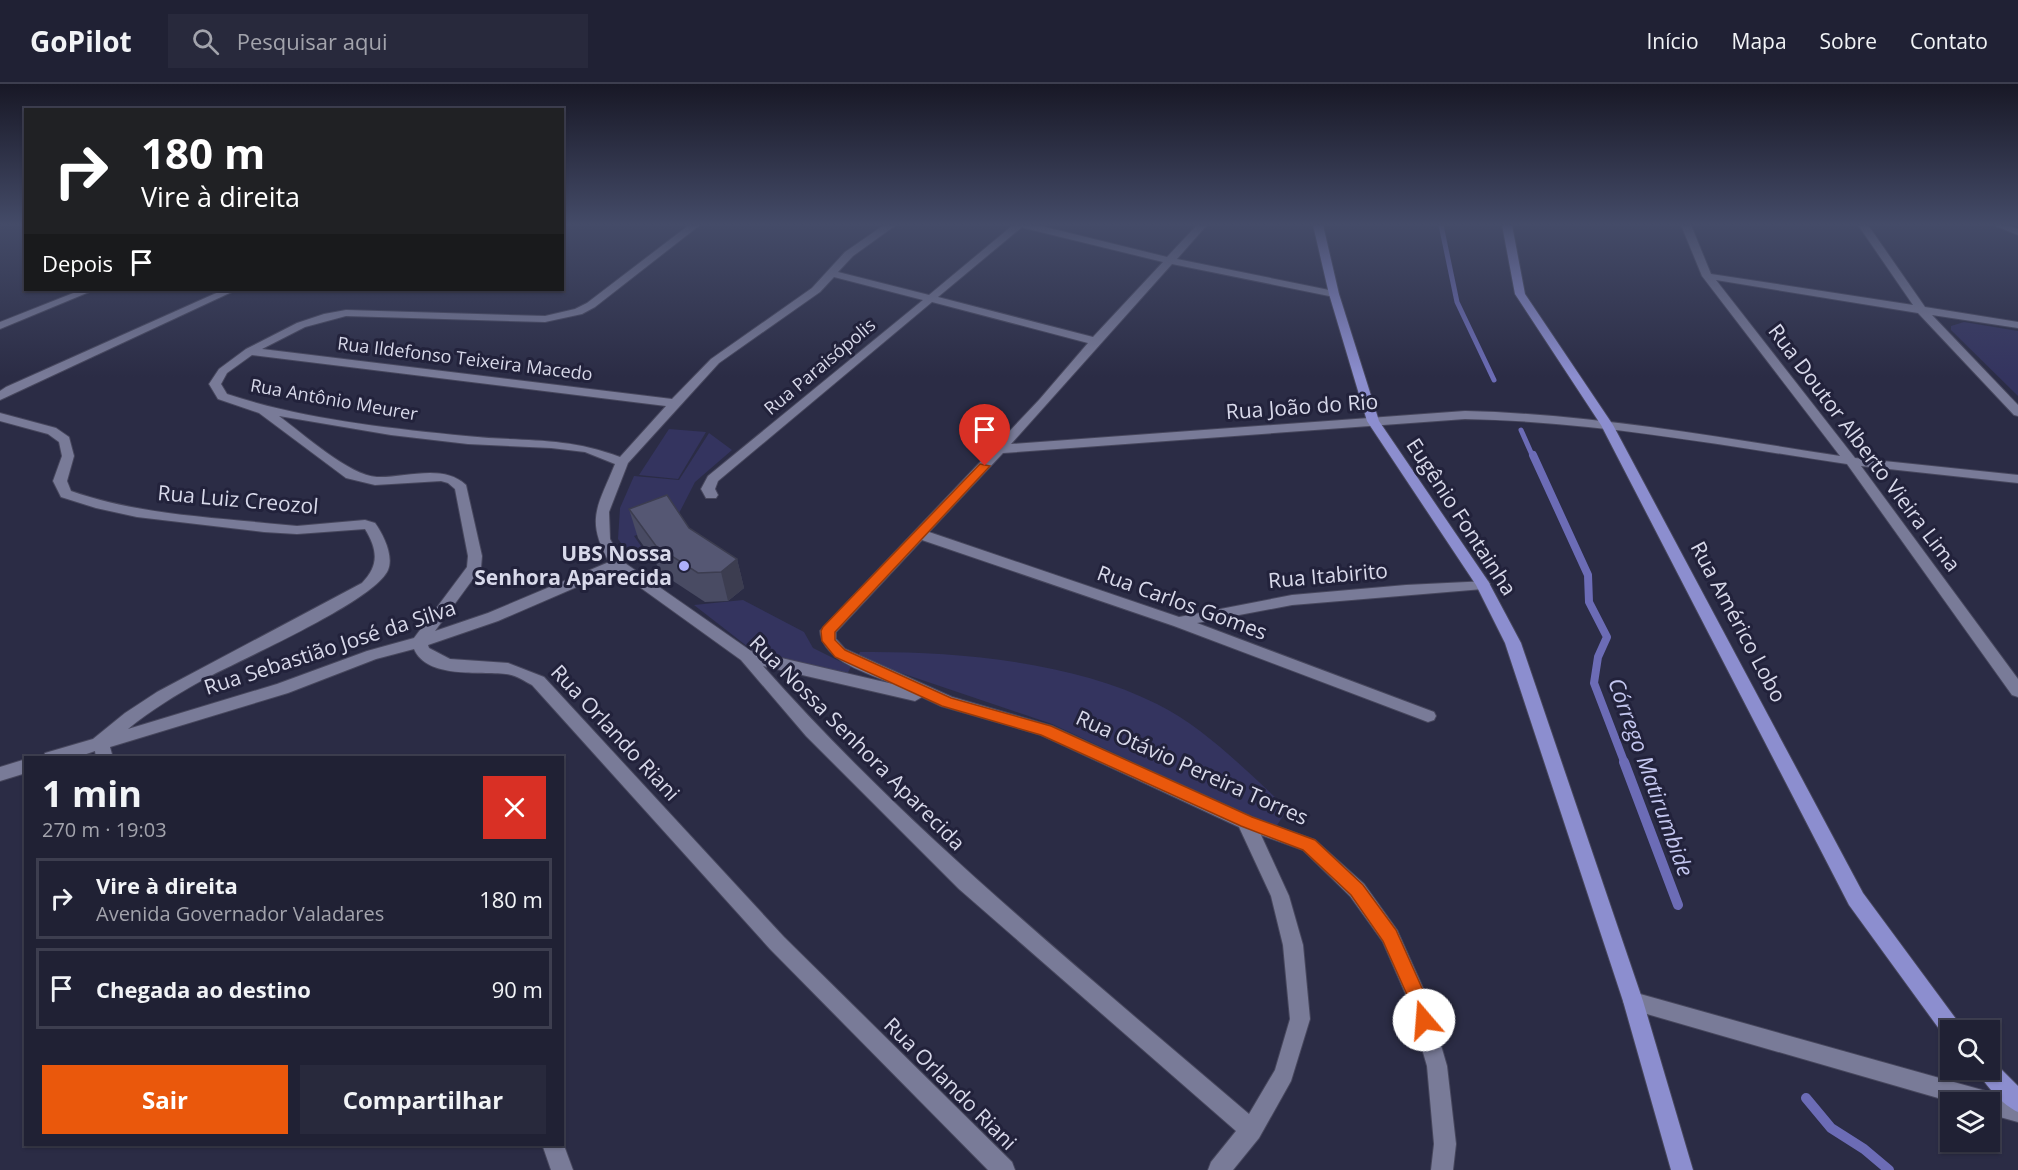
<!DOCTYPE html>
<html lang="pt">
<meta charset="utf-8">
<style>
body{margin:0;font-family:"Open Sans",sans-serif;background:#28293c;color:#f1f3f6;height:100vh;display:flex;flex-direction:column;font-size:22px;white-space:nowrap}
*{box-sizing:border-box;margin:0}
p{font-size:20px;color:#a2a3ac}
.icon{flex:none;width:33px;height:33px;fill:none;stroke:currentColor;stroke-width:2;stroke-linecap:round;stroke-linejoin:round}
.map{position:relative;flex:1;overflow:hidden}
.panel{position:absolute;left:24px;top:672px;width:540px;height:390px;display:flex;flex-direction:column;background:#202134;border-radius:0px;box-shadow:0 2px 4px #0004,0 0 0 2px #3d3e4f}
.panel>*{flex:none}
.top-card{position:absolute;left:24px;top:24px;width:540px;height:183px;border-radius:0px;box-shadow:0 2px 4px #0004,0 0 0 2px #3d3e4f;background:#202124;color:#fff;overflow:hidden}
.controls{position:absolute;left:1940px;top:936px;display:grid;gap:12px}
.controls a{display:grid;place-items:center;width:60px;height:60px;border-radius:0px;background:#202134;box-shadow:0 2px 4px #0004,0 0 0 2px #3d3e4f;font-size:30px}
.pin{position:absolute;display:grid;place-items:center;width:51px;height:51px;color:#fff;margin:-62px -26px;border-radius:50% 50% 50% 0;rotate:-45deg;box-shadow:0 0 6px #0007}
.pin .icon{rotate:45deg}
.me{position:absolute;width:66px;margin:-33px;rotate:342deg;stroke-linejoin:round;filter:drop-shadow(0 0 4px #0008)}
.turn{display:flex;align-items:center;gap:21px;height:126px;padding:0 18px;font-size:27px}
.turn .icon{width:78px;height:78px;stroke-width:2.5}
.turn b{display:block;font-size:42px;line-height:51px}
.then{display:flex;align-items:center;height:57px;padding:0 18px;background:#0003;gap:12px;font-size:22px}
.round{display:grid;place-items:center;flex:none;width:63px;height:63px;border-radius:0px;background:#28293c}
.summary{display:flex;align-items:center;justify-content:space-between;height:102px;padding:0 18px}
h1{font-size:36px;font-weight:700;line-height:45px}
.cta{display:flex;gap:12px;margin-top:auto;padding:12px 18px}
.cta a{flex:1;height:69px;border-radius:0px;background:#ea580c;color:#fff;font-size:24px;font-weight:700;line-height:69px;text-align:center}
.cta a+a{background:#28293c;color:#f1f3f6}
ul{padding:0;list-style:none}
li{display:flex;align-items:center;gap:18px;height:81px;margin:0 12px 9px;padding:0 6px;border:3px solid #3d3e4f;border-radius:0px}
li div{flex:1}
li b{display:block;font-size:22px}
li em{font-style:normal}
header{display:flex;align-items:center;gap:36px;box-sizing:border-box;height:84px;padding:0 30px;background:#202134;border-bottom:2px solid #3d3e4f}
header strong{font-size:28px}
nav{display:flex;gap:33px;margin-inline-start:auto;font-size:21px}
.search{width:420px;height:54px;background:#28293c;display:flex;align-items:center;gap:15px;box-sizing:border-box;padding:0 21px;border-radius:0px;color:#a2a3ac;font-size:22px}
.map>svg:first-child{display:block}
.green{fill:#34345f}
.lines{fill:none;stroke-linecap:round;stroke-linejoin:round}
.stream-far2{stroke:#6c6cb6;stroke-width:5}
.stream-far1{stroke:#6c6cb6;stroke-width:8}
.stream{stroke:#6c6cb6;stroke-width:10}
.minor-casing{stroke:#47475d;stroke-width:2}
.major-casing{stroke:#47475d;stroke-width:2}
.minor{fill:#797b98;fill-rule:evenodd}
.major{fill:#8c8ecf;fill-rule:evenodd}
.wall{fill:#494b63}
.shaded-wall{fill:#3c3d50}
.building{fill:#555773;stroke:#3c3d50;stroke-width:1.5}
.route{fill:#ea580c;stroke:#983908;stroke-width:1.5}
.poi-dot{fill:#adaffb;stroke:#22223b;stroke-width:2}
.labels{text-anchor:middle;stroke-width:6;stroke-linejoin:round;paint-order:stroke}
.far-street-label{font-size:18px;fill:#d8d9ea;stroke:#22223b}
.street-label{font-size:21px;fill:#d8d9ea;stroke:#22223b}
.poi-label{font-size:21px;font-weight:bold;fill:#d8d9ea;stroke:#22223b;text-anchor:end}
.water-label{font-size:22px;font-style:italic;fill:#c4c7f0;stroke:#22223b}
</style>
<header>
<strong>GoPilot</strong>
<div class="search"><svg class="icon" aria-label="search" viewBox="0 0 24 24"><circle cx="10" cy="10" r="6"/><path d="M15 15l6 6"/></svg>Pesquisar aqui</div>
<nav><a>Início</a><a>Mapa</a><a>Sobre</a><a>Contato</a></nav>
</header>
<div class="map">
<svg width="2018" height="1086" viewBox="0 0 2018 1086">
<rect width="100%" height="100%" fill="#2b2c45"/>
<g class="green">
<polygon points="1964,238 2018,247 2018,312 1951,246 1951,242"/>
<polygon points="669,345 706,348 678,395 639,391"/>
<polygon points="709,349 732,366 695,398 675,437 634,452 648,472 635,477 618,455 620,424 634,392 679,396"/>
<polygon points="743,516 804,548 813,564 851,583 847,590 761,573 694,521"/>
<path d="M860 568C953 567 1073 577 1157 620 1207 645 1247 688 1288 725L1275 744 1052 640 857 574Z"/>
</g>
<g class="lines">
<g class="stream-far2">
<polyline points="1441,141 1457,218 1494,296"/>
<polyline points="1521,346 1533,373"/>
</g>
<polyline class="stream-far1" points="1533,371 1588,491 1589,518 1607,553 1598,573 1594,599 1625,680"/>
<g class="stream">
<polyline points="1624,678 1678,821"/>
<polyline points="1806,1014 1831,1044 1864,1065 1889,1086"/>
</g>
<defs>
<g id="minor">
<path d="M689 141H700L595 223 582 230 545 238 346 232 305 243 262 265 672 315 711 275 812 204 845 168 884 141H896L853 172 838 188 929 211 1013 141H1037L1167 173 1197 141H1207L1177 175 1334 207 1339 210 1334 213 1172 180 1011 360 1465 327C1591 330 1716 353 1840 372L1702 192 1681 141H1691L1711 190 1913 221 1858 141H1868L1925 223 2018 238V244L1932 231 2018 321V332L2014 331 1918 229 1716 196 1855 374 2018 391V399L1861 382 2018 595V613L2012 611 1847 380C1720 361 1593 337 1465 335L1003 369 929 448 1179 533 1292 511 1406 501 1488 497 1490 500 1483 505 1292 521 1197 539 1434 628 1436 632 1434 636 1428 638 1174 542 922 456 836 548V555L845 565 952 613 1052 642 1252 733 1315 756 1364 800 1397 846 1427 913 1447 982 1456 1060 1453 1086H1431L1434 1060 1427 982 1407 913 1383 858 1350 812 1303 766 1261 751 1289 812 1303 861 1310 935 1291 997 1259 1054 1233 1086H1208L1211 1078 1236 1047 959 805 806 652 741 576 616 486 498 537 428 561 429 564 450 575 508 579 544 593 784 853 1012 1078 1015 1086H988L770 865 532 601C524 597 516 591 506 590 480 587 427 595 414 565L376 575 288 609 110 663 113 674H96L95 667 75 674H43L45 669 93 655 125 629 157 608 362 499C379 482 378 466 365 445L297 450 264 448 137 433 96 424 61 413 53 397 62 372 59 358 48 350 0 337V329L56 344 69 353 74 372 67 397 71 407C136 430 208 433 275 440L297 442 365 436 375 439C383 450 394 472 388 486 374 518 237 577 201 597 176 611 151 626 128 645L277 600 367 567 414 554 467 483 468 472 455 405 448 399 441 397 375 401 346 394 259 329 218 315 209 300 219 285 246 265 297 239 324 230 346 226 545 232 575 225 587 219ZM1022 143 1024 144 1163 178 1093 253 938 213ZM834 193 923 216 708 392 701 405 706 414H716L718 411 715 405 718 397 932 218 1088 259 1039 316 820 547C823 578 869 589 893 600L751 567 622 477 610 455 609 428 628 379 719 279 820 208ZM252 271 666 322 620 373C565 352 522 358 466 352 386 344 302 335 227 310L221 300 227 289ZM279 332 391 351 468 360 551 364 585 368 615 380C598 422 585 435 609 478L488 529 435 547 481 484 482 472 466 401C443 379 405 394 377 393 350 392 302 349 279 332ZM763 582 915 617 922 613 941 622 1041 651 1239 743 1271 812 1283 861 1290 935 1275 986 1249 1030C1081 886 909 747 763 582Z"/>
<polygon points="1993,141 2008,141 2018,145 2018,151"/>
<polygon points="81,206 94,206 0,245 0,238"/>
<polygon points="223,206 236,206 0,316 0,307 6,303"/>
<polygon points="26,675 26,689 0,697 0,683"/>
<polygon points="1633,908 2018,1016 2018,1038 1989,1030 1989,1018 1952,1018 1633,926 1626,924 1623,917 1626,910"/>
<polygon points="562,1056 573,1086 551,1086 542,1060 562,1060"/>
</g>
<g id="major">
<polygon points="1313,141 1323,141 1339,210 1379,337 1488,497 1521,559 1643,917 1693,1086 1671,1086 1623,917 1505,559 1476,501 1367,337 1329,210"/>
<polygon points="1502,141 1512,141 1525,210 1613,341 1863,809 1959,939 1962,946 1950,946 1950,955 1945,953 1849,821 1601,341 1515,210"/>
<path d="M1989 976 1995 979 2018 1002V1028C2004 1022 1983 1000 1978 986H1989Z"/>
</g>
</defs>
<use href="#minor" class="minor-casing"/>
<use href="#major" class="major-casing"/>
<use href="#minor" class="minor"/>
<use href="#major" class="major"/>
</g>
<polygon class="wall" points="629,425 689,444 737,475 744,504 728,517 705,518 664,491 638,454"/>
<polygon class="shaded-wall" points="737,475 744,504 728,517 721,488"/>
<polygon class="building" points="667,411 689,444 737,475 721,488 698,489 656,462 629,425"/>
<linearGradient id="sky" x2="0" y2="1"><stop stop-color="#181826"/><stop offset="0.48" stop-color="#444b68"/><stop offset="1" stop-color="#444b68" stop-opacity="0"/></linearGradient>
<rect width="2018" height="293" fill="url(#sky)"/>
<polygon class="route" points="980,380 990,382 835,548 835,556 845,566 951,614 1051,642 1252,733 1315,756 1363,801 1396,846 1426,913 1433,936 1430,943 1424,945 1417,943 1408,913 1383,857 1351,811 1303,766 1241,742 1041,651 942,622 835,573 822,557 821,547 823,543"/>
<circle class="poi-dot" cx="684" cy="482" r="6"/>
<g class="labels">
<g class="far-street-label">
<text transform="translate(465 275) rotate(7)" y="6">Rua Ildefonso Teixeira Macedo</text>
<text transform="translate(820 283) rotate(-40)" y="6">Rua Paraisópolis</text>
<text transform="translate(334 316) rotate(10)" y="6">Rua Antônio Meurer</text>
</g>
<g class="street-label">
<text transform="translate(1302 323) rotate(-4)" y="7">Rua João do Rio</text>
<text transform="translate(1864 364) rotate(53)" y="7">Rua Doutor Alberto Vieira Lima</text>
<text transform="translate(238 416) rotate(5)" y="7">Rua Luiz Creozol</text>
<text transform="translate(1461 433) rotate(57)" y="7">Eugênio Fontainha</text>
<text transform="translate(1328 492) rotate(-5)" y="7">Rua Itabirito</text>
<text transform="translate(1182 519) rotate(20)" y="7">Rua Carlos Gomes</text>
<text transform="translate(1738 538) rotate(62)" y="7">Rua Américo Lobo</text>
<text transform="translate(330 564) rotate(-18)" y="7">Rua Sebastião José da Silva</text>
<text transform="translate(615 649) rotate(47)" y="7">Rua Orlando Riani</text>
<text transform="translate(857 659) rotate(45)" y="7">Rua Nossa Senhora Aparecida</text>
<text transform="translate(1192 684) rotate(24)" y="7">Rua Otávio Pereira Torres</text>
<text transform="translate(950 1000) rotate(45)" y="7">Rua Orlando Riani</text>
</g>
<g class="poi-label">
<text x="672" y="477">UBS Nossa<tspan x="672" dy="24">Senhora Aparecida</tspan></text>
</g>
<g class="water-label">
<text transform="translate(1651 693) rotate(70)" y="8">Córrego Matirumbide</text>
</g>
</g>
</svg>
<div class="controls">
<a><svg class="icon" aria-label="search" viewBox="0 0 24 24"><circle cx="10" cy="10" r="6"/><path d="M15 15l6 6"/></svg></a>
<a><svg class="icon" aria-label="layers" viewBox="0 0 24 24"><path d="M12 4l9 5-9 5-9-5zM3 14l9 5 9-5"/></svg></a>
</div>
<div class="pin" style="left:985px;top:382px;background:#d93025"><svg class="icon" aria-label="arrive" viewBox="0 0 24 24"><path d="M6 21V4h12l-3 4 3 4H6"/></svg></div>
<svg class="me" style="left:1424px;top:936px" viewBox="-20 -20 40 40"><circle r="19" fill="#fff"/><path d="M0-13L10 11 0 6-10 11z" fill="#ea580c"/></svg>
<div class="top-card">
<div class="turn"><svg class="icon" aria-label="right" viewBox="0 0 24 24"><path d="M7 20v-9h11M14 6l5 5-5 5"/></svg><div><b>180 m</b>Vire à direita</div></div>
<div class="then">Depois<svg class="icon" aria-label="arrive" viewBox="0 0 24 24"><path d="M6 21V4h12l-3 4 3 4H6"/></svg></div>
</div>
<section class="panel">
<div class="summary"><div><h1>1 min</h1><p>270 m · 19:03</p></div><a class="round" style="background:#d93025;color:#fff"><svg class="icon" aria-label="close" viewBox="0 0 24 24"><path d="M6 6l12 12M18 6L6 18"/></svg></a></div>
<ul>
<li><svg class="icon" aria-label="right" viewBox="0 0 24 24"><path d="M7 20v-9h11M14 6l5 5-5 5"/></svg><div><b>Vire à direita</b><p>Avenida Governador Valadares</p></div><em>180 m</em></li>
<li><svg class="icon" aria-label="arrive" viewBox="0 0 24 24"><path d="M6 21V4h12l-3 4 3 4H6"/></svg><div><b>Chegada ao destino</b></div><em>90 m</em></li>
</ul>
<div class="cta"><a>Sair</a><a>Compartilhar</a></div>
</section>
</div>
